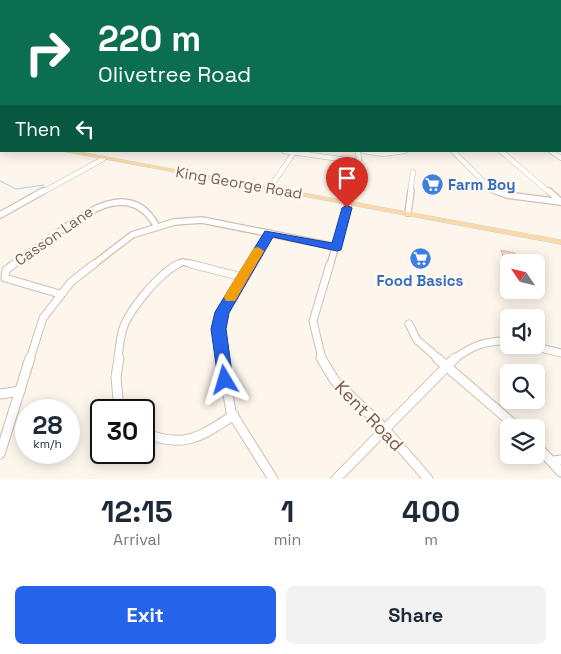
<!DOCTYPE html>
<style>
body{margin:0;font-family:"Space Grotesk",sans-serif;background:#f2f2f3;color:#1f2937;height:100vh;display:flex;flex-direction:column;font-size:19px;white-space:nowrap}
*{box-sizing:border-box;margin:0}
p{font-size:16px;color:#747a83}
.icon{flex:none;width:28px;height:28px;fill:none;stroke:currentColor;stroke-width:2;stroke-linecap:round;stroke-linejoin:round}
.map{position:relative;height:479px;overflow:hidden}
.side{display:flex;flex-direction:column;background:#fff;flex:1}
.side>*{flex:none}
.hud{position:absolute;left:0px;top:0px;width:561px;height:152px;box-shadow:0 2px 12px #0003;background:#0b6e4f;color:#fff;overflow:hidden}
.needle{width:32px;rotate:305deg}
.controls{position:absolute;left:500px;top:254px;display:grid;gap:10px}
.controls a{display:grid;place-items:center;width:45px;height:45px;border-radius:8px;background:#fff;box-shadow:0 2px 12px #0003;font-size:25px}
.speed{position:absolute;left:15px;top:399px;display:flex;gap:10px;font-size:25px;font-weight:700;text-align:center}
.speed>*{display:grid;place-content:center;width:65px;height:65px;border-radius:50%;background:#fff;box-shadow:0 2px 12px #0003;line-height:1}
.speed small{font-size:12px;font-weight:400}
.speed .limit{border:2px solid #111;border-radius:8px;background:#fff;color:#111}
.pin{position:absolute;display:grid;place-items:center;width:42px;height:42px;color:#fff;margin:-51px -21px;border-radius:50% 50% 50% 0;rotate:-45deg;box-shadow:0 0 5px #0007}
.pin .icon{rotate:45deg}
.me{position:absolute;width:55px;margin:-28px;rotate:353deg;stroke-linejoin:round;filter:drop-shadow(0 0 4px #0008)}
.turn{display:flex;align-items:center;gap:18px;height:105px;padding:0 15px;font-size:22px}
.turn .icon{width:65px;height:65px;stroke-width:2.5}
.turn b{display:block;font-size:35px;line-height:42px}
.then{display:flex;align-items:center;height:48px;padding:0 15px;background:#0003;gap:10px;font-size:19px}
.eta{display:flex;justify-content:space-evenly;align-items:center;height:85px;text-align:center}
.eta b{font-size:30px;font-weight:700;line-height:35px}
.cta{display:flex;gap:10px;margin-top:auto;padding:10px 15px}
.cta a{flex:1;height:58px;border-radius:8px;background:#2563eb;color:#fff;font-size:20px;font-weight:700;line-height:58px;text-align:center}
.cta a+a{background:#f2f2f3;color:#1f2937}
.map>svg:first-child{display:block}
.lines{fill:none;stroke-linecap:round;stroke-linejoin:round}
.stream{stroke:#a5d3da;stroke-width:1}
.building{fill:#f3d5c3;stroke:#e6bba3}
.minor-far3-casing{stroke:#d1beb0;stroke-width:5.5}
.minor-far2-casing{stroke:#d1beb0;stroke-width:8}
.minor-far1-casing{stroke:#d1beb0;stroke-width:9}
.minor-casing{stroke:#d1beb0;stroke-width:11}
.major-casing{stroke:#dad1cd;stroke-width:1}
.minor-far3{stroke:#fff;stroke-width:4.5}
.minor-far2{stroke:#fff;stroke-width:5.5}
.minor-far1{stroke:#fff;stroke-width:7}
.minor{stroke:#fff;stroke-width:9}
.major{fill:#fbd9a5;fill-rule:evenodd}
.route{fill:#2563eb;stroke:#184099}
.slow{fill:#f59e0b}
.labels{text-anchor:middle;stroke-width:4.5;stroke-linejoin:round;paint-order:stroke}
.street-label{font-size:15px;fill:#7a5c4d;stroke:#fffaf3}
.shop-label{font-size:15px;font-weight:bold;fill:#366cbe;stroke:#fffaf3;text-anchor:start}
.near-street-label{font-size:18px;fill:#7a5c4d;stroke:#fffaf3}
</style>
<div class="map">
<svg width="561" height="479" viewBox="0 0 561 479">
<rect width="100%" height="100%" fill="#fdf6ec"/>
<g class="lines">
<polyline class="stream" points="0,181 16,189 44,185"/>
</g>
<polygon class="building" points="501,250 515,253 516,262 504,260"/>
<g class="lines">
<defs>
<g id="minor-far3">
<polyline points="284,151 354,161 359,160 358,151"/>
<polyline points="363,151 383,154 405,151"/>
<polyline points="453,151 492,190 500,193"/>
<polyline points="501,151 550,193"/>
<polyline points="551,151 561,158"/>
<polyline points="269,189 295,151"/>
<polyline points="41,193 103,159"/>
<polyline points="410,193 413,172"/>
</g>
<g id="minor-far2">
<polyline points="496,191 507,195 561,202"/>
<polyline points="549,191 561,202"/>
<polyline points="408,213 411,191"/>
<polyline points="0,215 43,191"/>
<path d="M12 265C28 254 44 243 59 232 89 210 132 180 157 227"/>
<polyline points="93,265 132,235 174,222 202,220 337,247"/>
<polyline points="176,265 183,262 196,265"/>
<polyline points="250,265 269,233"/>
<polyline points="330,265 349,203"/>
</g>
<g id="minor-far1">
<polyline points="14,264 6,270 5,278 60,294"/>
<polyline points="191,264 242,277"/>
<polyline points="409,324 417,340 439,359"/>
<polyline points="528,345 561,353"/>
<polyline points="30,359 43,318 71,282 94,264"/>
<path d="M118 359C119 350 120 340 122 332 127 311 160 273 178 264"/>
<polyline points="223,359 219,329 222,312 250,264"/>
<polyline points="322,359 313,321 330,264"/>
<path d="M454 359C472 346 486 340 509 341"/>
</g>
<g id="minor">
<polyline points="119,358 116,377 119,410"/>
<polyline points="222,358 231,412 273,479"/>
<polyline points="321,358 335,381 384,428 428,479"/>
<polyline points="437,358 518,428"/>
<polyline points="0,394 20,391"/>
<path d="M144 433C185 449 200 437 234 415"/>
<polyline points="536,445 561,472"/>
<polyline points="0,454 30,358"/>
<polyline points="553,461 561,460"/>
<polyline points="336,479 455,358"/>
</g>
<g id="major">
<rect x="0" y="98" width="1" height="2"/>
<rect x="560" y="102" width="1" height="3"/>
<rect x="0" y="127" width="1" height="3"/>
<polygon points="62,151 74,151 561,240 561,244"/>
</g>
</defs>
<use href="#minor-far3" class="minor-far3-casing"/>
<use href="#minor-far2" class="minor-far2-casing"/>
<use href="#minor-far1" class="minor-far1-casing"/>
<use href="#minor" class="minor-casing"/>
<use href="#major" class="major-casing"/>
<use href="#minor-far3" class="minor-far3"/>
<use href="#minor-far2" class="minor-far2"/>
<use href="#minor-far1" class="minor-far1"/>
<use href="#minor" class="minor"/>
<use href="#major" class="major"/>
</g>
<linearGradient id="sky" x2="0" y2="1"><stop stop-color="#97c7e8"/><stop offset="0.46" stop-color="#fefbf6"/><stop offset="1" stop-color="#fefbf6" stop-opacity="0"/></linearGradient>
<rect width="561" height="125" fill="url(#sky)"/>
<polygon class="route" points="347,205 352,208 341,250 337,251 273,237 229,313 226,329 233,380 231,386 225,388 219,386 211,329 215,312 265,231 332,243 342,208"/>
<polygon class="slow" points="258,247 264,251 235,301 226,301 224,297 226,293 254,248"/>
<defs>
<symbol id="supermarket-disc" viewBox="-11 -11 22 22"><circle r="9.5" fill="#3f7fe0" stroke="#fffaf3"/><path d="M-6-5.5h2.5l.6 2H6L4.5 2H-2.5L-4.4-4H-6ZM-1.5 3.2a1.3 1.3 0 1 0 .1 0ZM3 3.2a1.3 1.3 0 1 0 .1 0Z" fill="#fff"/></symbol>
</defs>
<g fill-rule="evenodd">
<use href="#supermarket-disc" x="420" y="172" width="25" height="25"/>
<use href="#supermarket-disc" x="408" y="246" width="25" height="25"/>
</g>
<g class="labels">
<g class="street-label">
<text transform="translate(239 183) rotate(10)" y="5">King George Road</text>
<text transform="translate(54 236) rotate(-35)" y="5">Casson Lane</text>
</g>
<g class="shop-label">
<text x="448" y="190">Farm Boy</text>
<text x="420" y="286" text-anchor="middle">Food Basics</text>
</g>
<g class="near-street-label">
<text transform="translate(369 416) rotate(46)" y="6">Kent Road</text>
</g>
</g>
</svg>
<div class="controls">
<a><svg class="needle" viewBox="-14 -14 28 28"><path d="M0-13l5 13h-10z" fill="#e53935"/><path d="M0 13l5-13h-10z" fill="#747a83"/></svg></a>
<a><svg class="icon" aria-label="sound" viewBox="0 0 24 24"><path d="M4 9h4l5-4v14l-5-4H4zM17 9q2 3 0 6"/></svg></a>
<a><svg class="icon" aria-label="search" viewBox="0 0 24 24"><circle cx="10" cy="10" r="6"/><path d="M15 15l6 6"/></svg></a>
<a><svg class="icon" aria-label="layers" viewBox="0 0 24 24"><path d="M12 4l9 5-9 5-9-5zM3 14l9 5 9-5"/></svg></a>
</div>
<div class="speed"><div>28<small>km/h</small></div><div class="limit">30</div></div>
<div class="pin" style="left:347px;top:208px;background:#d93025"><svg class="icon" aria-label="arrive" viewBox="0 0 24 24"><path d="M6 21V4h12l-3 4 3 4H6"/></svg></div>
<svg class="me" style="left:225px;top:380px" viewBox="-20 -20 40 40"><path d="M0-17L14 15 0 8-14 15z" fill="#2563eb" stroke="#fff" stroke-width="4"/></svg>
<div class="hud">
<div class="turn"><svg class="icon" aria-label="right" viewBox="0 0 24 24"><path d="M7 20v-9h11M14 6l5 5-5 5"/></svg><div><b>220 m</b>Olivetree Road</div></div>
<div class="then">Then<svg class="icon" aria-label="left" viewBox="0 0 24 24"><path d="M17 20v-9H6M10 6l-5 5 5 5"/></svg></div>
</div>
</div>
<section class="side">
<div class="eta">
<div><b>12:15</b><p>Arrival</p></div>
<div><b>1</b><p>min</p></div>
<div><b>400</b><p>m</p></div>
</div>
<div class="cta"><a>Exit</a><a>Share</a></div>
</section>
